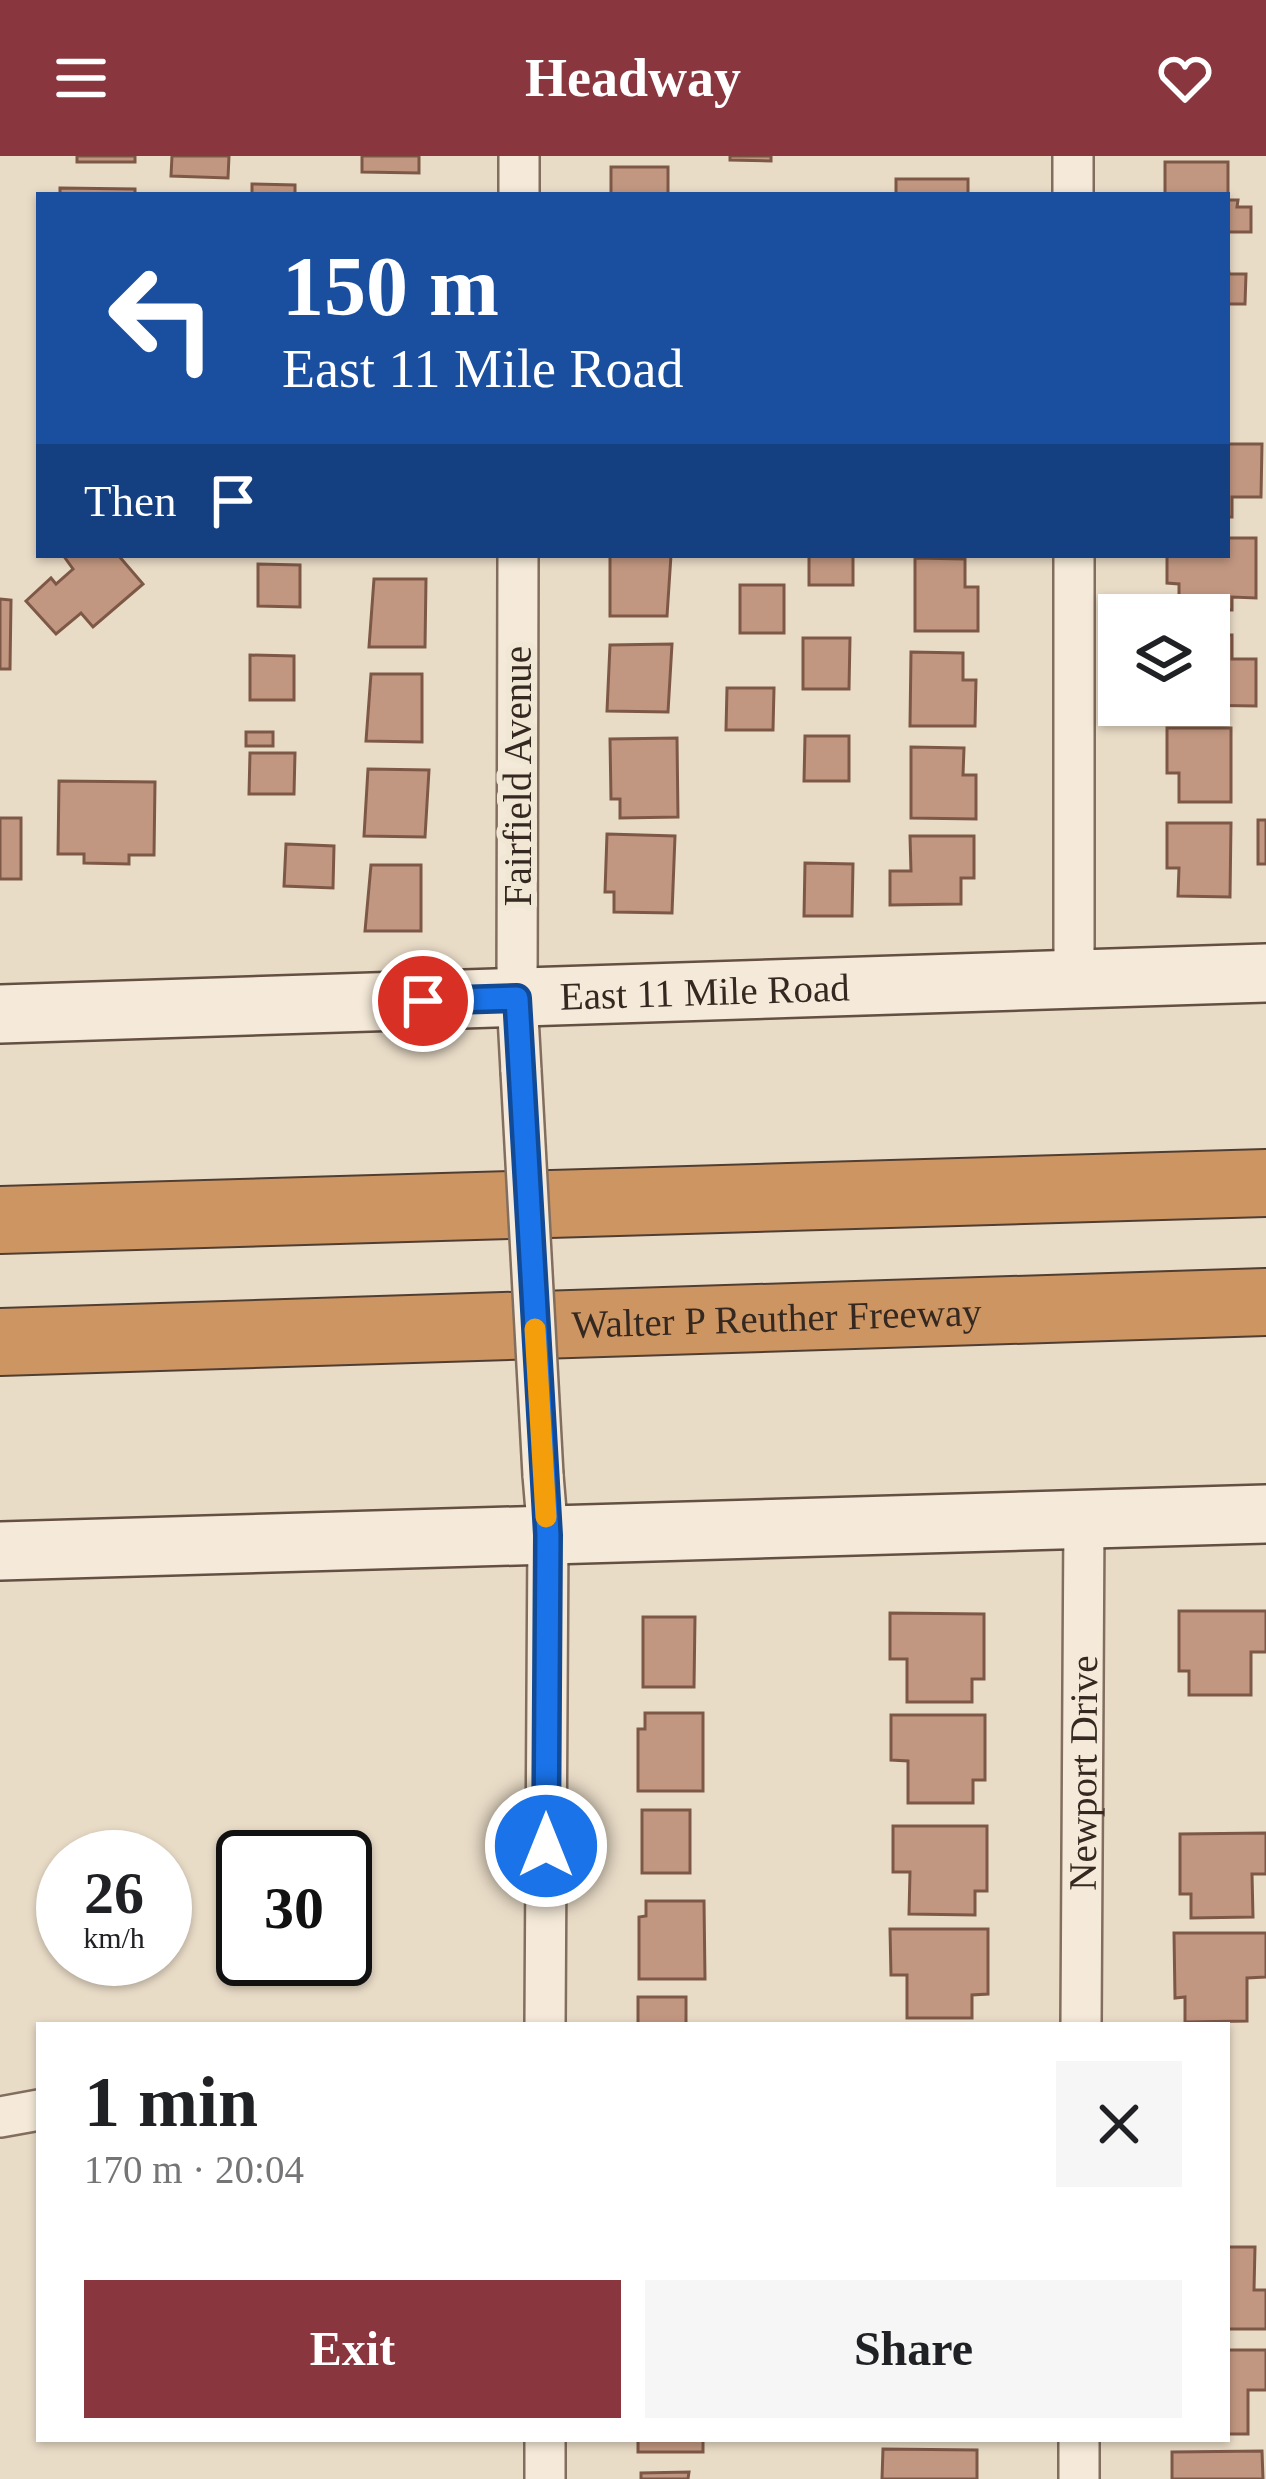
<!DOCTYPE html>
<meta charset="utf-8">
<style>
body{margin:0;font-family:"Times New Roman",serif;background:#f6f6f6;color:#202124;height:100vh;display:flex;flex-direction:column;font-size:45px;white-space:nowrap}
*{box-sizing:border-box;margin:0}
p{font-size:39px;color:#757577}
.icon{flex:none;width:66px;height:66px;fill:none;stroke:currentColor;stroke-width:2;stroke-linecap:round;stroke-linejoin:round}
.map{position:relative;flex:1;overflow:hidden}
.panel{position:absolute;left:36px;top:1866px;width:1194px;height:420px;display:flex;flex-direction:column;background:#fff;border-radius:0px;box-shadow:0 3px 9px #0004}
.panel>*{flex:none}
.top-card{position:absolute;left:36px;top:36px;width:1194px;height:366px;border-radius:0px;box-shadow:0 3px 9px #0004;background:#1a4fa0;color:#fff;overflow:hidden}
.controls{position:absolute;left:1098px;top:438px;display:grid;gap:24px}
.controls a{display:grid;place-items:center;width:132px;height:132px;border-radius:0px;background:#fff;box-shadow:0 3px 9px #0004;font-size:60px}
.speed{position:absolute;left:36px;top:1674px;display:flex;gap:24px;font-size:60px;font-weight:700;text-align:center}
.speed>*{display:grid;place-content:center;width:156px;height:156px;border-radius:50%;background:#fff;box-shadow:0 3px 9px #0004;line-height:1}
.speed small{font-size:30px;font-weight:400}
.speed .limit{border:6px solid #111;border-radius:18px;background:#fff;color:#111}
.pin{position:absolute;display:grid;place-items:center;width:102px;height:102px;color:#fff;margin:-51px;border:6px solid #fff;border-radius:50%;box-shadow:0 3px 12px #0007}
.me{position:absolute;width:132px;margin:-66px;rotate:0deg;stroke-linejoin:round;filter:drop-shadow(0 0 9px #0008)}
.turn{display:flex;align-items:center;gap:42px;height:252px;padding:0 48px;font-size:54px}
.turn .icon{width:156px;height:156px;stroke-width:2.5}
.turn b{display:block;font-size:84px;line-height:102px}
.then{display:flex;align-items:center;height:114px;padding:0 48px;background:#0003;gap:24px;font-size:45px}
.round{display:grid;place-items:center;flex:none;width:126px;height:126px;border-radius:0px;background:#f6f6f6}
.headline{display:flex;align-items:center;justify-content:space-between;height:204px;padding:0 48px}
h1{font-size:72px;font-weight:800;line-height:90px}
.cta{display:flex;gap:24px;margin-top:auto;padding:24px 48px}
.cta a{flex:1;height:138px;border-radius:0px;background:#8a363e;color:#fff;font-size:48px;font-weight:800;line-height:138px;text-align:center}
.cta a+a{background:#f6f6f6;color:#202124}
header{display:flex;justify-content:space-between;align-items:center;height:156px;padding:0 48px;background:#8a363e;color:#fff;font-size:54px;font-weight:800}
.map>svg:first-child{display:block}
.building{fill:#c29781;stroke:#7e5847;stroke-width:3}
.lines{fill:none;stroke-linecap:round;stroke-linejoin:round}
.minor-casing{stroke:#826e5e;stroke-width:44}
.secondary-casing{stroke:#645042;stroke-width:62}
.motorway-casing{stroke:#513e32;stroke-width:70}
.minor{stroke:#f5ead9;stroke-width:39}
.secondary{stroke:#f5ead9;stroke-width:57}
.motorway{stroke:#cd9562;stroke-width:66}
.minor-bridge-casing{stroke:#826e5e;stroke-width:44;stroke-linecap:butt}
.minor-bridge{stroke:#f5ead9;stroke-width:39}
.route-casing{stroke:#114b97;stroke-width:30}
.route{stroke:#1a73e8;stroke-width:21}
.slow{stroke:#f59e0b;stroke-width:21}
.labels{text-anchor:middle;stroke-width:12;stroke-linejoin:round;paint-order:stroke}
.street-label{font-size:39px;fill:#342820;stroke:#f1e7d5}
</style>
<header><svg class="icon" aria-label="menu" viewBox="0 0 24 24"><path d="M4 6h16M4 12h16M4 18h16"/></svg>Headway<svg class="icon" aria-label="heart" viewBox="0 0 24 24"><path d="M12 20l-8-8c-3-5 5-10 8-4 3-6 11-1 8 4z"/></svg></header>
<div class="map">
<svg width="1266" height="2323" viewBox="0 0 1266 2323">
<rect width="100%" height="100%" fill="#e9dcc7"/>
<g class="building">
<rect x="77" y="0" width="58" height="6"/>
<polygon points="172,0 229,0 228,22 171,20"/>
<polygon points="362,0 419,0 419,17 362,16"/>
<polygon points="730,0 771,0 771,5 730,4"/>
<polygon points="1165,6 1228,6 1228,44 1238,44 1237,51 1251,51 1251,76 1227,76 1227,39 1165,39"/>
<rect x="611" y="11" width="57" height="28"/>
<rect x="896" y="23" width="72" height="16"/>
<polygon points="252,28 295,29 295,39 252,39"/>
<polygon points="60,32 135,33 135,39 60,39"/>
<polygon points="1227,99 1229,118 1246,118 1245,148 1227,148 1227,173"/>
<polygon points="1227,288 1262,288 1261,341 1232,341 1232,361 1227,361"/>
<polygon points="1227,382 1256,382 1256,442 1232,441 1232,454 1179,453 1179,428 1167,427 1167,399 1227,399"/>
<polygon points="118,399 143,428 93,471 81,457 56,478 26,445 51,422 56,428 73,413 63,399"/>
<polygon points="610,399 671,399 667,460 610,460"/>
<rect x="809" y="399" width="44" height="30"/>
<polygon points="915,402 965,403 965,431 978,431 978,475 915,475"/>
<polygon points="258,408 300,409 300,451 258,450"/>
<polygon points="374,423 426,423 425,491 369,491"/>
<rect x="740" y="429" width="44" height="48"/>
<polygon points="0,443 11,444 10,513 0,513"/>
<polygon points="1209,479 1232,479 1232,503 1256,503 1256,550 1189,549 1209,549"/>
<polygon points="803,482 850,482 849,533 803,533"/>
<polygon points="672,488 668,556 607,555 610,489"/>
<polygon points="911,496 963,497 963,524 976,524 975,570 910,570"/>
<polygon points="250,499 294,500 294,544 250,544"/>
<polygon points="371,518 422,518 422,586 366,585"/>
<polygon points="727,532 774,532 773,574 726,574"/>
<polygon points="1167,572 1231,572 1231,646 1179,646 1179,617 1167,617"/>
<rect x="246" y="576" width="27" height="14"/>
<polygon points="805,580 849,580 849,625 804,625"/>
<polygon points="677,582 678,661 620,662 620,643 611,643 610,583"/>
<polygon points="911,591 964,592 963,619 976,619 976,663 911,662"/>
<polygon points="250,597 295,597 294,638 249,638"/>
<polygon points="368,613 429,614 425,681 364,680"/>
<polygon points="59,625 155,626 154,699 129,699 129,708 84,707 84,698 58,698"/>
<rect x="0" y="662" width="21" height="61"/>
<rect x="1258" y="664" width="8" height="44"/>
<polygon points="1167,667 1231,667 1230,741 1178,740 1179,712 1167,712"/>
<polygon points="607,678 675,680 672,757 614,756 614,736 605,736"/>
<polygon points="910,680 974,680 974,722 961,722 961,748 890,749 890,715 911,715"/>
<polygon points="286,688 334,690 333,732 284,730"/>
<polygon points="805,707 853,708 852,760 804,760"/>
<polygon points="371,709 421,709 421,775 365,775"/>
<polygon points="1179,1455 1266,1455 1266,1496 1251,1496 1251,1539 1189,1539 1189,1515 1179,1515"/>
<polygon points="890,1457 984,1458 984,1523 972,1523 972,1546 907,1546 907,1503 890,1503"/>
<polygon points="643,1461 695,1461 694,1531 643,1531"/>
<polygon points="645,1557 703,1557 703,1635 638,1635 638,1573 645,1573"/>
<polygon points="891,1559 985,1559 985,1624 973,1624 973,1647 908,1647 908,1605 891,1604"/>
<rect x="642" y="1654" width="48" height="63"/>
<polygon points="893,1670 987,1670 987,1735 975,1735 975,1759 909,1758 910,1716 893,1716"/>
<polygon points="1266,1677 1266,1718 1252,1718 1253,1761 1191,1762 1191,1738 1180,1738 1180,1678"/>
<polygon points="646,1745 704,1745 705,1823 639,1823 639,1761 646,1760"/>
<polygon points="890,1773 988,1773 988,1838 972,1839 972,1862 907,1862 907,1819 891,1819"/>
<polygon points="1174,1777 1266,1777 1266,1821 1247,1822 1247,1865 1185,1866 1185,1841 1175,1842"/>
<rect x="638" y="1841" width="48" height="28"/>
<polygon points="1227,2091 1255,2091 1254,2134 1266,2134 1266,2173 1227,2173"/>
<polygon points="1227,2194 1266,2194 1266,2234 1248,2234 1248,2278 1227,2278"/>
<rect x="638" y="2283" width="65" height="13"/>
<polygon points="883,2293 977,2294 977,2323 882,2323"/>
<polygon points="1262,2295 1263,2323 1172,2323 1172,2296"/>
<polygon points="689,2316 688,2323 641,2323 641,2317"/>
</g>
<g class="lines">
<defs>
<g id="minor">
<polyline points="1073,0 1073,39"/>
<polyline points="519,39 519,0"/>
<polyline points="518,399 517,842 521,915"/>
<polyline points="1074,399 1074,821"/>
<polyline points="543,1319 548,1379 545,1869"/>
<path id="s1" d="M1081 1869 1084 1364"/>
<polyline points="0,1961 39,1954"/>
<polyline points="545,2323 545,2283"/>
<polyline points="1079,2323 1079,2283"/>
</g>
<g id="secondary">
<path id="s2" d="M0 858 1266 817"/>
<polyline points="0,1395 1266,1358"/>
</g>
<g id="motorway">
<polyline points="0,1064 1266,1027"/>
<path id="s3" d="M0 1186 1266 1146"/>
</g>
</defs>
<use href="#minor" class="minor-casing"/>
<use href="#secondary" class="secondary-casing"/>
<use href="#motorway" class="motorway-casing"/>
<use href="#minor" class="minor"/>
<use href="#secondary" class="secondary"/>
<use href="#motorway" class="motorway"/>
<defs>
<polyline id="minor-bridge" points="521,915 543,1319"/>
</defs>
<use href="#minor-bridge" class="minor-bridge-casing"/>
<use href="#minor-bridge" class="minor-bridge"/>
</g>
<g class="lines">
<defs>
<polyline id="route" points="423,845 517,842 548,1379 546,1690"/>
</defs>
<use href="#route" class="route-casing"/>
<use href="#route" class="route"/>
<polyline class="slow" points="535,1173 546,1361"/>
</g>
<g class="labels">
<g class="street-label">
<text transform="translate(517 620) rotate(-90)" y="14">Fairfield Avenue</text>
<text dy="14" stroke="none"><textPath href="#s2" startOffset="705">East 11 Mile Road</textPath></text>
<text dy="14" stroke="none"><textPath href="#s3" startOffset="777">Walter P Reuther Freeway</textPath></text>
<text dy="14" stroke="none"><textPath href="#s1" startOffset="252">Newport Drive</textPath></text>
</g>
</g>
</svg>
<div class="controls">
<a><svg class="icon" aria-label="layers" viewBox="0 0 24 24"><path d="M12 4l9 5-9 5-9-5zM3 14l9 5 9-5"/></svg></a>
</div>
<div class="speed"><div>26<small>km/h</small></div><div class="limit">30</div></div>
<div class="pin" style="left:423px;top:845px;background:#d93025"><svg class="icon" aria-label="arrive" viewBox="0 0 24 24"><path d="M6 21V4h12l-3 4 3 4H6"/></svg></div>
<svg class="me" style="left:546px;top:1690px" viewBox="-20 -20 40 40"><circle r="17" fill="#1a73e8" stroke="#fff" stroke-width="3"/><path d="M0-11L8 9 0 5-8 9z" fill="#fff"/></svg>
<div class="top-card">
<div class="turn"><svg class="icon" aria-label="left" viewBox="0 0 24 24"><path d="M17 20v-9H6M10 6l-5 5 5 5"/></svg><div><b>150 m</b>East 11 Mile Road</div></div>
<div class="then">Then<svg class="icon" aria-label="arrive" viewBox="0 0 24 24"><path d="M6 21V4h12l-3 4 3 4H6"/></svg></div>
</div>
<section class="panel">
<div class="headline"><div><h1>1 min</h1><p>170 m · 20:04</p></div><a class="round"><svg class="icon" aria-label="close" viewBox="0 0 24 24"><path d="M6 6l12 12M18 6L6 18"/></svg></a></div>
<div class="cta"><a>Exit</a><a>Share</a></div>
</section>
</div>
